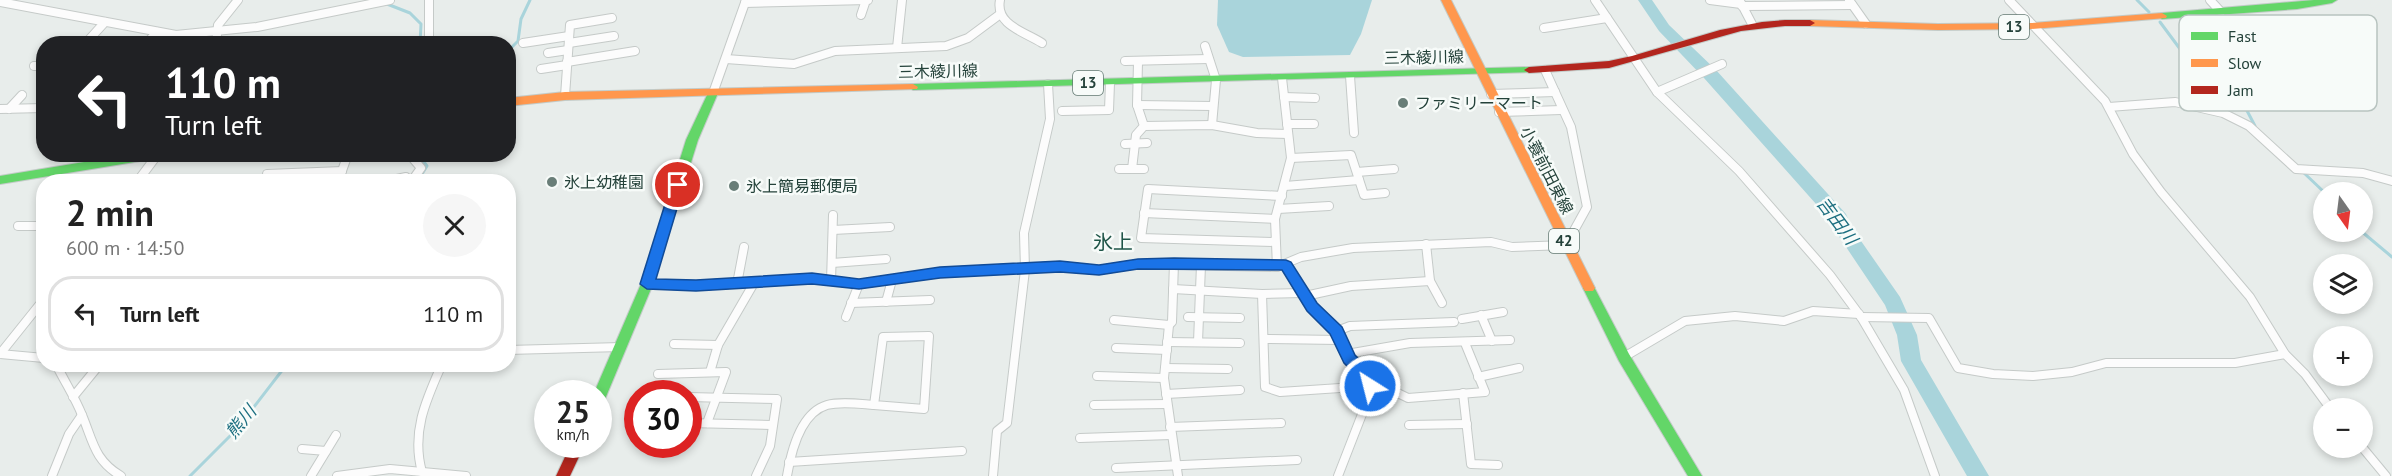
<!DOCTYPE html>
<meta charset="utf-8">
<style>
body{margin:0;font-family:"PT Sans","Noto Sans JP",sans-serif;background:#f6f6f6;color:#222;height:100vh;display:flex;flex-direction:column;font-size:22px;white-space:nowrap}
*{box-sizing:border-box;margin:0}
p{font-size:20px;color:#767676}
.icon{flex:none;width:33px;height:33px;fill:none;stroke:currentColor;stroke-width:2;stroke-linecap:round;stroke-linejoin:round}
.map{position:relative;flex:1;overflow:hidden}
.side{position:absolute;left:36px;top:174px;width:480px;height:198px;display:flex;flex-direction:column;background:#fff;border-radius:24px;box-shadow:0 3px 9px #0003}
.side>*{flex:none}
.top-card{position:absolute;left:36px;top:36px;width:480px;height:126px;border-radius:24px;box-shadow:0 3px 9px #0003;background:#202124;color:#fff;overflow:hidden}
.needle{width:39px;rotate:166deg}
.controls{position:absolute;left:2313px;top:182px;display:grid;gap:12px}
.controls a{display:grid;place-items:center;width:60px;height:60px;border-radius:50%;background:#fff;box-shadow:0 3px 9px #0003;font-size:30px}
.speed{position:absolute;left:534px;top:380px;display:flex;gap:12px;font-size:30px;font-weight:700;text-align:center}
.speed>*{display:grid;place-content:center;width:78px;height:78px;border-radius:50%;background:#fff;box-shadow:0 3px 9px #0003;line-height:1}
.speed small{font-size:15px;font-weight:400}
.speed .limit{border:9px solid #d22;background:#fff;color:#111}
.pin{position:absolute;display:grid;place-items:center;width:51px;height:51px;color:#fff;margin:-26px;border:3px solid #fff;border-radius:50%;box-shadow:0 2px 6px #0007}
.me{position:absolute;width:66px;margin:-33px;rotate:324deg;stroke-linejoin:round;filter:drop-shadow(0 0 4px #0008)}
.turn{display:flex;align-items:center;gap:21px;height:126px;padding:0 30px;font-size:27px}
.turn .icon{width:78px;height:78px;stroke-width:2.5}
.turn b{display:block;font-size:42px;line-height:51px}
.round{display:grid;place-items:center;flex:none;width:63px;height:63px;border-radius:32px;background:#f6f6f6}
.head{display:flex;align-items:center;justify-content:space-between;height:102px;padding:0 30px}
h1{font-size:36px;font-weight:700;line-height:45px}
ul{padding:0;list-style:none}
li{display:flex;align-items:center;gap:18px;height:75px;margin:0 12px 9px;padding:0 18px;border:3px solid #e0e0e0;border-radius:24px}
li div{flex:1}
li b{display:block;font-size:22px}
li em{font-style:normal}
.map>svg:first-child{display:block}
.water{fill:#a9d4db}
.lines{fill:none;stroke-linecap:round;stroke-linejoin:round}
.stream{stroke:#a9d4db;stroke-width:3}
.river{fill:#a9d4db;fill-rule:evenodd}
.street-casing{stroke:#c5cac8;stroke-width:10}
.fast-casing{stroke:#c3cbc8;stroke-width:2}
.slow-casing{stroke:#c3cbc8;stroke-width:2}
.jam-casing{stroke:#c3cbc8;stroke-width:2}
.street{stroke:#fcfcfc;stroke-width:8}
.fast{fill:#63d668;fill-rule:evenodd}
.slow{fill:#ff974d;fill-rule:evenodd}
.jam{fill:#b3261e;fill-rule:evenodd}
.route{fill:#1a73e8;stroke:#114b97;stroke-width:1.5}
.poi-dot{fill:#697e78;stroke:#f7fbf9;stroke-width:2}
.labels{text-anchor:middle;stroke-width:5;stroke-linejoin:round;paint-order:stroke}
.shield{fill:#f7fbf9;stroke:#637a73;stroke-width:1.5}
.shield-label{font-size:15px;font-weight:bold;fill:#24423a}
.street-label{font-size:16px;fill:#24423a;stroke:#f7fbf9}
.poi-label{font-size:16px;fill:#24423a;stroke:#f7fbf9;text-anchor:start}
.water-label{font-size:18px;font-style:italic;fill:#1c6f80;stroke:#f7fbf9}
.quarter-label{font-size:20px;fill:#1f5548;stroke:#f7fbf9}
.key{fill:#f7fbf9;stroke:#b8c4c0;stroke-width:1.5}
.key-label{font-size:16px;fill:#24423a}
</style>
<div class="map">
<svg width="2392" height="476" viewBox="0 0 2392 476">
<rect width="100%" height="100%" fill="#e8edeb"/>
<polygon class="water" points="1218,0 1372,0 1361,34 1350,55 1243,57 1229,52 1217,25"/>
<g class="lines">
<g class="stream">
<polyline points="2137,0 2149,12"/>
<polyline points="387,4 410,13 421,24 420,44"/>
<polyline points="2160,22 2186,57 2243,103 2255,126"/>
<polyline points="508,51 518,41 521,19 530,0"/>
<polyline points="2304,173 2324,192"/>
<polyline points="417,182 427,166 418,154"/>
<polyline points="2361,231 2392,257"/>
<polyline points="190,476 237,429 287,364"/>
</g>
<polygon class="river" points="1638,0 1652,0 1669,25 1716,70 1846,214 1852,228 1900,297 1917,335 1921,360 1989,476 1967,476 1901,361 1897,335 1885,305 1838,235 1832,222 1704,78 1659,31"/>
<defs>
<g id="street">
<polyline points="429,0 429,44"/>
<path d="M1000 0C995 25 1025 32 1042 43"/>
<polyline points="1595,0 1657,92 1739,171 1830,275 1861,317 1904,390 1935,476"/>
<polyline points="1710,0 1741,4"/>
<polyline points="1849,0 1866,24"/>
<polyline points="2009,0 2105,101 2133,154 2161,192 2250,297 2285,354 2305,374 2330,408"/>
<polyline points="2210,0 2221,12"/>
<polyline points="0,2 176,35 257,27 390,0"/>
<polyline points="745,3 868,0"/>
<polyline points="1741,3 1752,24"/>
<polyline points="1742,6 1852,5"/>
<polyline points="861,15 866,0"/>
<polyline points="1544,28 1607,18"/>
<polyline points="523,43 569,36"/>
<polyline points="569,43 614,36"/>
<polyline points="85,44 105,22"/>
<polyline points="146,44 157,32"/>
<polyline points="216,44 218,25 238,0"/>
<polyline points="1205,46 1216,80 1212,125"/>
<polyline points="897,48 902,0"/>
<polyline points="548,53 568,50"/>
<polyline points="726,59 794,64 835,51 946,46 968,38 999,15"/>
<polyline points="1125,61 1208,59"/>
<polyline points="567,62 635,51"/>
<polyline points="34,66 44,66"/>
<polyline points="541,69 567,65"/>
<polyline points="1350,76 1354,133"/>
<polyline points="1657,92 1722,64"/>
<polyline points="713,93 746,0"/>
<polyline points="1491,94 1555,92"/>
<polyline points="565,96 570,25 612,18"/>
<polyline points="1284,97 1315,98"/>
<polyline points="1137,105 1212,106"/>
<polyline points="2109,107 2175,102 2223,113 2249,126 2296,169 2363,173 2392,181"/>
<polyline points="0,109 44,108"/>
<polyline points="9,109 22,95"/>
<polyline points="1062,111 1109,110 1110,83"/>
<polyline points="1499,112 1561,110"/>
<polyline points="1287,124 1314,124"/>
<polyline points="1144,126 1212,125 1257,133 1288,134"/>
<polyline points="1125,144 1147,143"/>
<polyline points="409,154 421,168 411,182"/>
<polyline points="1291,158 1351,155 1364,195 1385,193"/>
<polyline points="1119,169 1144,169"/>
<polyline points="1132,169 1136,135 1144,126 1137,105 1138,62"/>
<polyline points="1357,172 1394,169"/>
<polyline points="267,174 342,171"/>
<polyline points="137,182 158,154"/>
<polyline points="338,182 348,154"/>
<polyline points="383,182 406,177 411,182"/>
<polyline points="1285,186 1359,180"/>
<polyline points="1278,209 1329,206"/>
<polyline points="1144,213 1275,219"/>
<polyline points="18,226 44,226"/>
<polyline points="833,230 890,227"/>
<polyline points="1275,242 1141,238 1148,189 1282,196"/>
<polyline points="1426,244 1430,281 1442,303"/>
<polyline points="832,263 886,259"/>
<polyline points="1174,263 1172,322 1169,325 1164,378 1178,476"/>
<polyline points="1286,265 1312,307 1337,331 1349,359 1371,380 1366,404 1338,476"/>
<polyline points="1277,267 1275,219 1291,158 1282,78"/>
<polyline points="831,281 833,215"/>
<polyline points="647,284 696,286 812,279 859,284 940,273 1060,266 1099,270 1139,264 1277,267 1301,257 1353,248 1491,242 1512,247 1566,245 1587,207 1571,127 1545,70"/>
<polyline points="737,284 744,247"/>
<polyline points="1173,289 1262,294 1302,293"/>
<polyline points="1262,294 1265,387 1280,392 1370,386"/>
<polyline points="1305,296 1351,286 1430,281"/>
<polyline points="886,302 892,280"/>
<polyline points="851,303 930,300"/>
<polyline points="1481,315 1492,341"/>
<polyline points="846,317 859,284"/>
<polyline points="1188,317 1240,318"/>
<polyline points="1861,317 1929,318 1958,368 1993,374 2033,376 2072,372 2106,363 2235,363 2285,354"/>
<polyline points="1462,319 1503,312"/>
<polyline points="1114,320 1169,325"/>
<polyline points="1337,331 1350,326 1454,322"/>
<polygon points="929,336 924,409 874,405 883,337"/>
<polyline points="1264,339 1339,340"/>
<polyline points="1167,342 1240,343"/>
<polyline points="1198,342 1201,265"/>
<polyline points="674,344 718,345"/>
<polyline points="1116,348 1167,350"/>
<polyline points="508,350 621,347"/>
<polyline points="0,354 44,299"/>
<polyline points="0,354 44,358"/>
<polyline points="1347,354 1410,343 1510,340"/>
<polyline points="1624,357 1685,321 1735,316 1784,321 1813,311 1859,314"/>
<path d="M56 364C64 381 75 397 82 415 93 441 94 460 121 476"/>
<polyline points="1165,368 1228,369"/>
<polyline points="710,372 718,345 754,283"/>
<polyline points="658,374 726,372 707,423"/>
<polyline points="1097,376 1164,378"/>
<polyline points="1478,377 1519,368"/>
<polyline points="1371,380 1408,398 1485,392 1465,343"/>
<polyline points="1463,393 1471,464 1498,465"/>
<polyline points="1166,394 1240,390"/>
<polyline points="73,397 100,364"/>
<polyline points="688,397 777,399 770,446 756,476"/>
<polyline points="1094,405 1167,404"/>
<polyline points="688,423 771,425"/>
<polyline points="1409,425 1467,424"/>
<polyline points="1170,427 1281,423"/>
<polyline points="1080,438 1171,435"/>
<polyline points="2362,447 2386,476"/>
<polyline points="302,449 326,451"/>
<polyline points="789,462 962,451"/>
<polyline points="1116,468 1297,460"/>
<path d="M422 472C411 432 426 400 442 364"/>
<polyline points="52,476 69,434 82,415"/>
<polyline points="311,476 336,435"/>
<polyline points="337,476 390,469 466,476"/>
<path d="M787 476C791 452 800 413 827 405 841 401 860 404 874 405"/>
<polyline points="993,476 997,431 1007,423 1025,270 1024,233 1050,119 1048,84"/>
</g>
<g id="fast">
<polygon points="2314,0 2337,0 2332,3 2297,9 2162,19 2157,16 2162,13"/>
<polygon points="1529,67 1533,68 1534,70 1533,72 913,90 908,87 913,84"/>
<polygon points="713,89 718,93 698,140 653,284 605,399 603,403 598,404 598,393 594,393 641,284 686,140 708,93"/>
<polygon points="132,154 164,154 159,158 0,184 0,176"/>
<polygon points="1589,283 1593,285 1629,354 1702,476 1688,476 1619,361 1583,288 1585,285"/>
</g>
<g id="slow">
<polygon points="1441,0 1451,0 1595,288 1593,291 1585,291 1583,288"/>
<polygon points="2162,13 2167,16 2166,18 2031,29 1938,30 1810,26 1805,23 1810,20 1938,24 2031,23"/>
<polygon points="913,84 918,87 917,89 565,100 508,106 508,98 565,92"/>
</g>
<g id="jam">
<polygon points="1785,20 1810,20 1815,23 1810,26 1785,26 1741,31 1609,68 1529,73 1524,70 1529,67 1609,61 1632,56 1720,30 1762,22"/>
<polygon points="571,444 585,444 570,476 556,476"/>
</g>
</defs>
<use href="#street" class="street-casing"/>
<use href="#fast" class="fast-casing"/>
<use href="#slow" class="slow-casing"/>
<use href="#jam" class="jam-casing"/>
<use href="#street" class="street"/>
<use href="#fast" class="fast"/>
<use href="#slow" class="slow"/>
<use href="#jam" class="jam"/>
</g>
<polygon class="route" points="678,180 684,185 656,279 696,280 812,273 859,279 940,267 1060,261 1099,265 1138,259 1174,258 1286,260 1291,262 1317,303 1342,327 1355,355 1376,376 1377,386 1370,392 1364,390 1363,382 1344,363 1330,334 1307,311 1282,270 1138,269 1099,275 1060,272 940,278 859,289 812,284 696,291 647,289 640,284 671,185"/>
<g class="poi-dot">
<circle cx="1403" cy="103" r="6"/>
<circle cx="552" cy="182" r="6"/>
<circle cx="734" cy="186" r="6"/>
</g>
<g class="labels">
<g class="shield">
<rect x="1999" y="15" width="30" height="24" rx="4.5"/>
<rect x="1073" y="71" width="30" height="24" rx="4.5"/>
<rect x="1549" y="229" width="30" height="24" rx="4.5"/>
</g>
<g class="shield-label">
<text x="2014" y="32">13</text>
<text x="1088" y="88">13</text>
<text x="1564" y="246">42</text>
</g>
<g class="street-label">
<text transform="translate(1424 57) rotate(-1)" y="6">三木綾川線</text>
<text transform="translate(938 71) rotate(-1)" y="6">三木綾川線</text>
<text transform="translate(1547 170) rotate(63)" y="6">小蓑前田東線</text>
</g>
<g class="poi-label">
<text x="1415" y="109">ファミリーマート</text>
<text x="564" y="188">氷上幼稚園</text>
<text x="746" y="192">氷上簡易郵便局</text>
</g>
<g class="water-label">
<text transform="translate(1837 221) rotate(53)" y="6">吉田川</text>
<text transform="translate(241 422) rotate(-50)" y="6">熊川</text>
</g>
<g class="quarter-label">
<text x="1113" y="249">氷上</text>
</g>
</g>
<rect x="2179" y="15" width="198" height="96" rx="9" class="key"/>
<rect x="2191" y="32" width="27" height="8" fill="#63d668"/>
<rect x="2191" y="59" width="27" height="8" fill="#ff974d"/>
<rect x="2191" y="86" width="27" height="8" fill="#b3261e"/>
<g class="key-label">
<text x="2228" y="42">Fast</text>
<text x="2228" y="69">Slow</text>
<text x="2228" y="96">Jam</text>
</g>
</svg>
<div class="controls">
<a><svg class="needle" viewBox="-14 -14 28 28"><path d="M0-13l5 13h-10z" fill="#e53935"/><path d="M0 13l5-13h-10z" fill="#767676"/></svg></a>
<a><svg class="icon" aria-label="layers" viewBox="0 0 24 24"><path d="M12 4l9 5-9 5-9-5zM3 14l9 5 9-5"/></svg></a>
<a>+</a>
<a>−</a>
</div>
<div class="speed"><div>25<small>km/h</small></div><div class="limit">30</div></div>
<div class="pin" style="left:678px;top:185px;background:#d93025"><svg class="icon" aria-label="arrive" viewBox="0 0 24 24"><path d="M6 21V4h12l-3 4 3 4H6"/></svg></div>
<svg class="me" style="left:1370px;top:386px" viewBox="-20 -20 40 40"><circle r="17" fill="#1a73e8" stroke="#fff" stroke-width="3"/><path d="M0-11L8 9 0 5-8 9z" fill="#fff"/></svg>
<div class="top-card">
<div class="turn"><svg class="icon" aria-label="left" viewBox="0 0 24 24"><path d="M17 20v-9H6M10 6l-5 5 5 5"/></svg><div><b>110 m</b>Turn left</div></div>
</div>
<section class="side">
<div class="head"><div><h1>2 min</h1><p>600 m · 14:50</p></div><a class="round"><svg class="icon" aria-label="close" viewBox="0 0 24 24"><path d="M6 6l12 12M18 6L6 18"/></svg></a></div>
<ul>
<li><svg class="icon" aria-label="left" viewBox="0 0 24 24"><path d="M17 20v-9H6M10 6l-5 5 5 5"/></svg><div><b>Turn left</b></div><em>110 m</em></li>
</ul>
</section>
</div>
